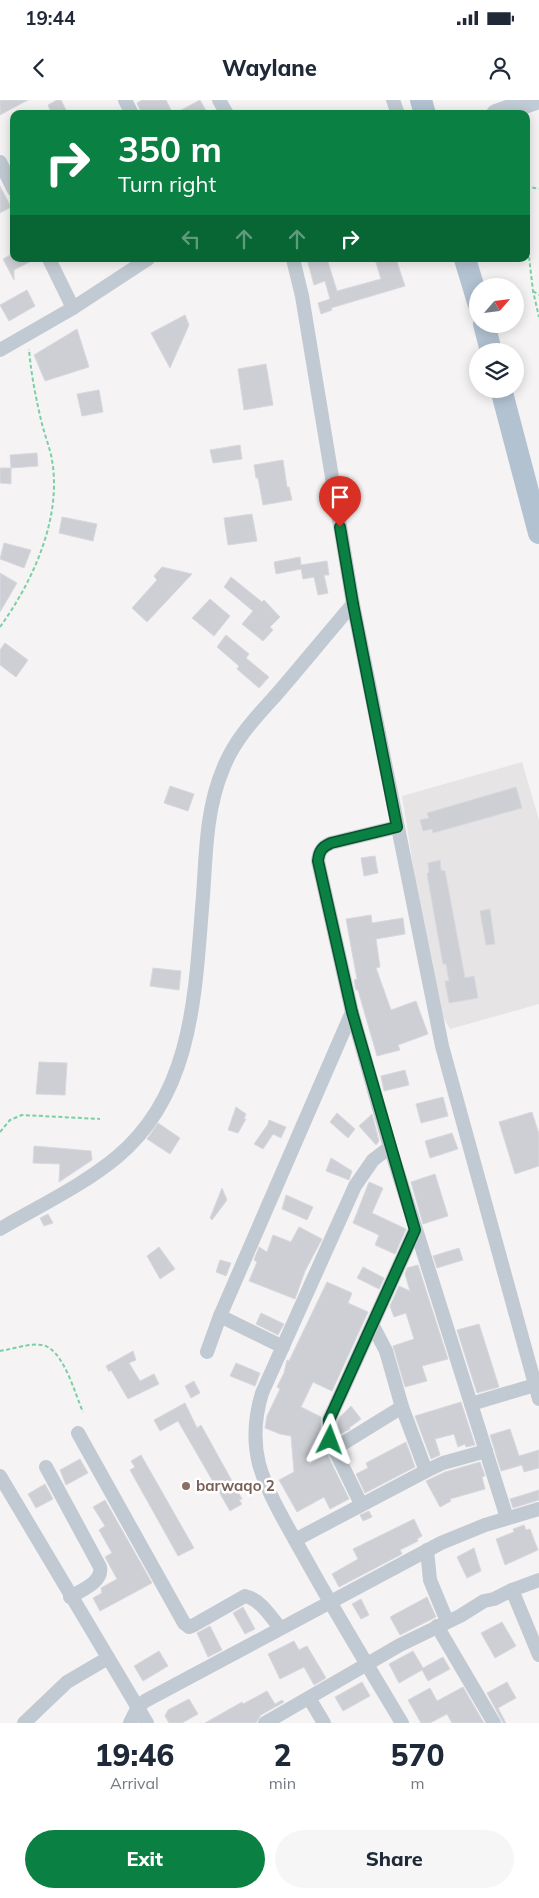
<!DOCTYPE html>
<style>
body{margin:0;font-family:Mulish,sans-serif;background:#f6f6f7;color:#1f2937;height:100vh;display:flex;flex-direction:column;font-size:19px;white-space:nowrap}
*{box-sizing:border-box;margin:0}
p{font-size:16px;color:#747a83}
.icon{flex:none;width:28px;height:28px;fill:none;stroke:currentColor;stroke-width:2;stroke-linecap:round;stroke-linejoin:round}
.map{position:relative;height:1623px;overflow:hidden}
.side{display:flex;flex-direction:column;background:#fff;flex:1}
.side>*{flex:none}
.banner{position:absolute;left:10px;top:10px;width:520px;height:152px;border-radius:10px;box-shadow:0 2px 12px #0003;background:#0b8043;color:#fff;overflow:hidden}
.needle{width:32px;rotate:62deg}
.buttons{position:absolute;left:469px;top:178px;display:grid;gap:10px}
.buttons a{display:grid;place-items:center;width:55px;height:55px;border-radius:50%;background:#fff;box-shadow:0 2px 12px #0003;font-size:25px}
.pin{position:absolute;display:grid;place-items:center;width:42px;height:42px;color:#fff;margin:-51px -21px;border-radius:50% 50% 50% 0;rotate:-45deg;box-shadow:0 0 5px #0007}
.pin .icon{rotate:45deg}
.me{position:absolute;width:55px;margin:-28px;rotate:3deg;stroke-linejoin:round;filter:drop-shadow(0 0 4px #0008)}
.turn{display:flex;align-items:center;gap:18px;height:105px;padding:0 25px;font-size:22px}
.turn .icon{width:65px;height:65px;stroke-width:2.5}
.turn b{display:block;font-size:35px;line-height:42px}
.lanes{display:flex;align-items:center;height:48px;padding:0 25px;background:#0003;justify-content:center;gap:25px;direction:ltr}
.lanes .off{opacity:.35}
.eta{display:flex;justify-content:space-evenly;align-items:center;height:85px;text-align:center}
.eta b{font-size:30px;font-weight:800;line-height:35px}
.cta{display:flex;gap:10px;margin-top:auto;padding:10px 25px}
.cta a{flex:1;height:58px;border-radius:30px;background:#0b8043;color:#fff;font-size:20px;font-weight:800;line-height:58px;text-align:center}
.cta a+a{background:#f6f6f7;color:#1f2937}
.status{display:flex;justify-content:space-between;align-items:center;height:35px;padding:0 25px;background:#fff;direction:ltr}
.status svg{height:14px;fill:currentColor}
header{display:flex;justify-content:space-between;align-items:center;height:65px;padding:0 25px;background:#fff;font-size:22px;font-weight:800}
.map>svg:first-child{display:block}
.education{fill:#e6e4e5}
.building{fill:#cdcfd5;stroke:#d7d9de}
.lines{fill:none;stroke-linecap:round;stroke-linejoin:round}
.path{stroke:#7ad0a6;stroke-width:2;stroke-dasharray:4 2.5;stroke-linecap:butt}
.street{stroke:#c1cad2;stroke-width:14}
.secondary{stroke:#c1cbd6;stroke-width:20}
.primary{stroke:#b3c2d1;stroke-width:22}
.route-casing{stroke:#07532c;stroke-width:12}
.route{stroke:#0b8043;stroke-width:9}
.education-dot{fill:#8d6e63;stroke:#fff;stroke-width:2}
.labels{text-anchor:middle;stroke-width:5;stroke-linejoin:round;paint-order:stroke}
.education-label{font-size:15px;font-weight:bold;fill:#785e54;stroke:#fff;text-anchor:start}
</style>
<div class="status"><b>19:44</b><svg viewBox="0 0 49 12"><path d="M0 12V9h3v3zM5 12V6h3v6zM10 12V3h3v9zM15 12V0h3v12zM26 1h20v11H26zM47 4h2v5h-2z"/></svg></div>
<header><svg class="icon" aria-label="back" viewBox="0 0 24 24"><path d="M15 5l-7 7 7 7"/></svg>Waylane<svg class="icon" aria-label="person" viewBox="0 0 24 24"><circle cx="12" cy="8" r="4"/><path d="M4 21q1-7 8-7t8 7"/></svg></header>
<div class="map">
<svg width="539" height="1623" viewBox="0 0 539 1623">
<rect width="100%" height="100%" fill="#f5f3f3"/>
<polygon class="education" points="522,662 539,720 539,904 450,929 435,904 402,696"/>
<g class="building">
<polygon points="0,0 28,0 0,15"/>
<polygon points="57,0 61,0 68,14 52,14 48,5"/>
<polygon points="142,0 166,0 173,14 142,14 137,3"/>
<polygon points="200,0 208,14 174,14"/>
<polygon points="0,86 11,107 0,113"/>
<polygon points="14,153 14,159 35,159 14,170 14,180 3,159"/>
<polygon points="307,159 327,159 337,191 381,179 375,159 396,159 405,186 331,208 332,210 321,214 318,203 330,199 325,181 314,185"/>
<polygon points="27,190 35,206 9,221 0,205"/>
<polygon points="185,215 189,225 170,268 151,233"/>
<polygon points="77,229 89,267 45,281 34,255"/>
<polygon points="266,264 273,305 244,310 238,269"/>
<polygon points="99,290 103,312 82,316 77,294"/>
<polygon points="240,345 242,359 213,363 210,350"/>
<polygon points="37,353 38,366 11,368 10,355"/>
<polygon points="283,360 287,387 289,387 292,400 263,405 258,378 256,378 254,365"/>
<polygon points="0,368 11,368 11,384 0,383"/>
<polygon points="252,414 257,441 228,445 224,418"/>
<polygon points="62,417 97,424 93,441 59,433"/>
<polygon points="4,443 31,450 24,468 0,459"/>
<polygon points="300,457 301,465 327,461 329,475 324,475 328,493 318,495 314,477 303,479 301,469 276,474 274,462"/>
<polygon points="162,467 192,474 147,522 132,508 157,480 154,476"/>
<polygon points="0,473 17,483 0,512"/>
<polygon points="231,477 262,502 264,500 280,517 270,527 273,530 263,541 242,524 253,511 224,487"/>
<polygon points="210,499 230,516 214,536 192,518"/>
<polygon points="226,535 249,554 246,558 269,577 259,588 237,569 239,566 217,547"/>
<polygon points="5,543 28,560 16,577 0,565 0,550"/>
<polygon points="170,686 194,694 188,711 164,703"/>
<polygon points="516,687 522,708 433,733 432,729 423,731 420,720 429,718 427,713"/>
<polygon points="375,756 378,773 364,776 361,758"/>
<polygon points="440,760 441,770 445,771 465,878 474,876 478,898 449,903 445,881 449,881 446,864 443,864 427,774 429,772 428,763"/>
<polygon points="490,809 495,844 486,845 480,811"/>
<polygon points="371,815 372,823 403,818 405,834 376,839 380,867 376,868 391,910 416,901 428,934 398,945 400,950 377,956 358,890 356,890 354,880 357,879 346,819"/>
<polygon points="153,868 181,871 179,890 150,886"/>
<polygon points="39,962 67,963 65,995 36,994"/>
<polygon points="405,970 409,985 384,991 381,976"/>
<polygon points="443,997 448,1016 421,1023 416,1004"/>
<polygon points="236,1007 246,1014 244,1019 246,1019 238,1033 228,1030"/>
<polygon points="532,1012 539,1034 539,1066 515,1074 499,1022"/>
<polygon points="337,1013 355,1029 348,1038 330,1022"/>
<polygon points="372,1014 379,1041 376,1045 359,1026"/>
<polygon points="269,1020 286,1027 281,1038 273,1034 263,1049 254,1044 268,1024"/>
<polygon points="158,1023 180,1038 170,1054 147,1039"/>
<polygon points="452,1033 458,1049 430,1058 425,1041"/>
<polygon points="34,1046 91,1051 92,1060 59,1082 60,1064 33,1063"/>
<polygon points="331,1058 352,1071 349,1080 326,1071"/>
<polygon points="435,1074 448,1116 423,1124 411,1082"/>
<polygon points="369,1082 383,1088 372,1113 406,1129 395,1154 375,1145 379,1135 353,1123"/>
<polygon points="222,1088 227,1100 212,1120 210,1118"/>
<polygon points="286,1095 313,1107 307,1120 282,1109"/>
<polygon points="48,1114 53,1123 44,1126 40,1118"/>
<polygon points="299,1127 322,1139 305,1171 295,1199 249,1181 257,1162 254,1160 259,1147 267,1152 273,1135 291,1142"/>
<polygon points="159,1147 175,1169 160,1179 147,1156"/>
<polygon points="459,1148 463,1160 437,1168 433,1156"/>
<polygon points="220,1160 231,1163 226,1176 216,1172"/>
<polygon points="418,1165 448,1259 422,1266 427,1281 405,1287 393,1246 414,1239 406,1213 394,1217 390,1206 399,1186 410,1191 405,1174 407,1168"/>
<polygon points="363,1167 384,1178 379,1189 357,1178"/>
<polygon points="327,1182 352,1193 348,1203 368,1212 332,1291 313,1282 301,1307 321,1317 321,1330 312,1347 310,1351 313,1353 309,1364 327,1354 349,1399 330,1409 324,1397 297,1412 279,1380 294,1372 291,1336 280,1334 265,1328 267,1316 280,1289 277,1287 284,1273 287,1260 289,1261"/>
<polygon points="261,1213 284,1224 278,1235 256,1224"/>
<polygon points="479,1224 499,1287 477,1293 457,1230"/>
<polygon points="133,1251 136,1260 129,1263 140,1281 154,1274 159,1284 128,1299 111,1270 109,1272 106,1266"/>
<polygon points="236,1263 260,1273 255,1286 230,1276"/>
<polygon points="194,1281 200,1293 191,1298 185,1286"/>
<polygon points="461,1302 475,1345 466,1347 465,1344 458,1347 454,1334 435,1339 440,1355 431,1359 415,1316"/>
<polygon points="185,1303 197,1328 201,1325 242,1399 239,1400 242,1404 230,1411 178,1321 160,1331 154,1320"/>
<polygon points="351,1306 361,1319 349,1328 350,1329 338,1335 338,1322 340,1317"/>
<polygon points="510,1329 519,1356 539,1350 539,1368 524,1372 522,1365 501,1371 490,1335"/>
<polygon points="406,1342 415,1367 365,1393 356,1374 368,1368 366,1363"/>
<polygon points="141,1355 194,1448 178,1456 130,1370 135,1367 131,1361"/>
<polygon points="80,1359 88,1373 66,1385 60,1370"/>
<polygon points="480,1362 485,1376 482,1377 485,1389 450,1399 451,1401 440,1407 426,1381 445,1372"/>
<polygon points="45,1384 53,1399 36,1408 28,1394"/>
<polygon points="539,1390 539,1400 513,1408 510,1399"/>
<polygon points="105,1400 152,1483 100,1511 93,1498 102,1493 101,1488 117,1479 105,1457 112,1453 99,1430 105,1426 93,1407"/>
<polygon points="369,1411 372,1417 363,1421 360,1415"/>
<polygon points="414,1419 422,1436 417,1439 418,1441 400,1450 402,1454 339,1487 332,1474 358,1459 353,1449"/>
<polygon points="524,1425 526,1430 530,1429 538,1450 505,1465 496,1439 514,1432 513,1429"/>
<polygon points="474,1448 481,1471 467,1478 457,1457"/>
<polygon points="427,1497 436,1517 400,1535 390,1517"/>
<polygon points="361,1499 369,1515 361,1519 352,1504"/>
<polygon points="243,1507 255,1529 245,1534 233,1513"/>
<polygon points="502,1522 516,1546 495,1558 481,1533"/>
<polygon points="210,1526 222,1550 208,1557 197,1533"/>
<polygon points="294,1541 299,1550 307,1546 326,1578 314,1585 304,1567 280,1579 268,1554"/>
<polygon points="159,1551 168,1566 143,1581 134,1566"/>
<polygon points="413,1551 423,1568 443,1557 450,1569 428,1581 422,1570 399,1583 389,1564"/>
<polygon points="362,1582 370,1596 343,1611 335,1597"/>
<polygon points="507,1582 516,1598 498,1608 506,1623 503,1623 487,1593"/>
<polygon points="463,1587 484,1623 452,1623 447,1614 430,1623 421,1623 408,1600 430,1588 437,1601"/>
<polygon points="267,1591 275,1604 282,1600 284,1602 261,1615 256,1623 205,1623 242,1602 243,1604"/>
<polygon points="189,1599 198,1614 182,1623 169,1623 165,1616 168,1610"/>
</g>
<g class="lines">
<g class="path">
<polyline points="526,86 539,89"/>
<polyline points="526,131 533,191 539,217"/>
<polyline points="533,191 539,195"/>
<path d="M0 527C33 481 62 418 52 360 50 348 45 336 42 324 36 299 31 274 29 249"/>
<polyline points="0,1032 10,1020 22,1015 100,1019"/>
<path d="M0 1251C13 1249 29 1243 42 1245 63 1248 75 1294 83 1312"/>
</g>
<g class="street">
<polyline points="125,0 132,14"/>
<polyline points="219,0 227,14"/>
<polyline points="393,0 398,14"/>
<polyline points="0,62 14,90"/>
<polyline points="49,159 73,208"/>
<polyline points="293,159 302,196 353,504 442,946 539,1299"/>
<polyline points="0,250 73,208 148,159"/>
<path d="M397 727 331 743C322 747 319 751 318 761L352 912 390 1047 507 1418"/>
<path d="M390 1047 373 1060 355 1086 262 1293C255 1316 253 1340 259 1364 267 1393 289 1429 304 1456 335 1512 369 1568 402 1623"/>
<path d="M0 1129C39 1106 82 1086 117 1057 195 992 195 889 203 796 206 754 206 709 223 669 234 640 256 617 276 595 302 565 327 534 353 504"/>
<polyline points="220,1216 283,1247"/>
<polyline points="373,1226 386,1251 402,1307 426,1371"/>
<polyline points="207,1252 220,1216 352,912"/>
<polyline points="471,1304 535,1285"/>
<path d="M78 1333 184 1523 189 1527 194 1525 245 1496C260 1499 271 1517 280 1528"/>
<polyline points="334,1349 402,1307"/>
<path d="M46 1367 100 1467C103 1482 82 1490 70 1497"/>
<polyline points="0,1376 147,1623"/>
<polyline points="361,1404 330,1340 329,1320 415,1130"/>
<polyline points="295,1440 426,1371 443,1363 486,1351"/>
<polyline points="427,1450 430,1480 447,1521"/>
<polyline points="512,1490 539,1555"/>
<polyline points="437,1526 494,1623"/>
<polyline points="309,1598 324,1623"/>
<polyline points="24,1623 67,1582 108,1558"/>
<polyline points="130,1623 138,1607 145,1601 441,1443 485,1425 539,1409"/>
<polyline points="265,1623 400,1545 460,1516 484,1501 494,1499 512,1490 539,1480"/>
</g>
<polyline class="secondary" points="496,14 536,0"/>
<g class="primary">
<polyline points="421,0 425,14"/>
<polyline points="465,159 478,202"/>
<polyline points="484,224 491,251"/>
<polyline points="501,289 539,433"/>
</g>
</g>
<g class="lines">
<defs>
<path id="route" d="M330 1340 329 1320 415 1130 352 912 318 761C319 751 322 747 331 743L397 727 353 504 340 427"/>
</defs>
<use href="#route" class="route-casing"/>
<use href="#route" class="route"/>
</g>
<circle class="education-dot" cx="186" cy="1386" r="5"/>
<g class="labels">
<g class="education-label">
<text x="196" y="1391">barwaqo 2</text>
</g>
</g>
</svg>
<div class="buttons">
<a><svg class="needle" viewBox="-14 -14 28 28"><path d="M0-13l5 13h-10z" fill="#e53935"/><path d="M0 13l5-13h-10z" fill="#747a83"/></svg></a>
<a><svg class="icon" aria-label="layers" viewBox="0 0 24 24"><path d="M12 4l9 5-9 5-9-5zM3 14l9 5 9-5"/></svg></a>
</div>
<div class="pin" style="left:340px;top:427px;background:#d93025"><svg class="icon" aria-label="arrive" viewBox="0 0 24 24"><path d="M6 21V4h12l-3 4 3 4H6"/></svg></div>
<svg class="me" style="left:330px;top:1340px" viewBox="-20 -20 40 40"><path d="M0-17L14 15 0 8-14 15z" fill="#0b8043" stroke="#fff" stroke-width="4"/></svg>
<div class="banner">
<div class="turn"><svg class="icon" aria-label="right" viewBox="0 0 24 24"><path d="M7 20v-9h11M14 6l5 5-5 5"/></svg><div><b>350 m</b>Turn right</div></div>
<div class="lanes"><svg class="icon off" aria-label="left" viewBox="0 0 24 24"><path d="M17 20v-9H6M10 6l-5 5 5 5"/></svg><svg class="icon off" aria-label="ahead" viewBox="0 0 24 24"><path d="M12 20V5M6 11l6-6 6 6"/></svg><svg class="icon off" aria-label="ahead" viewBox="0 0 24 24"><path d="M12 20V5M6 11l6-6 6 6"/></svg><svg class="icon" aria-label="right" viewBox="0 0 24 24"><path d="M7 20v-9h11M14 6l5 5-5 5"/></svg></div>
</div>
</div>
<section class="side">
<div class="eta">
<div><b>19:46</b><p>Arrival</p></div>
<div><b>2</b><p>min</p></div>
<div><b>570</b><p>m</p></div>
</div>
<div class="cta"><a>Exit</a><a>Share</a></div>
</section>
